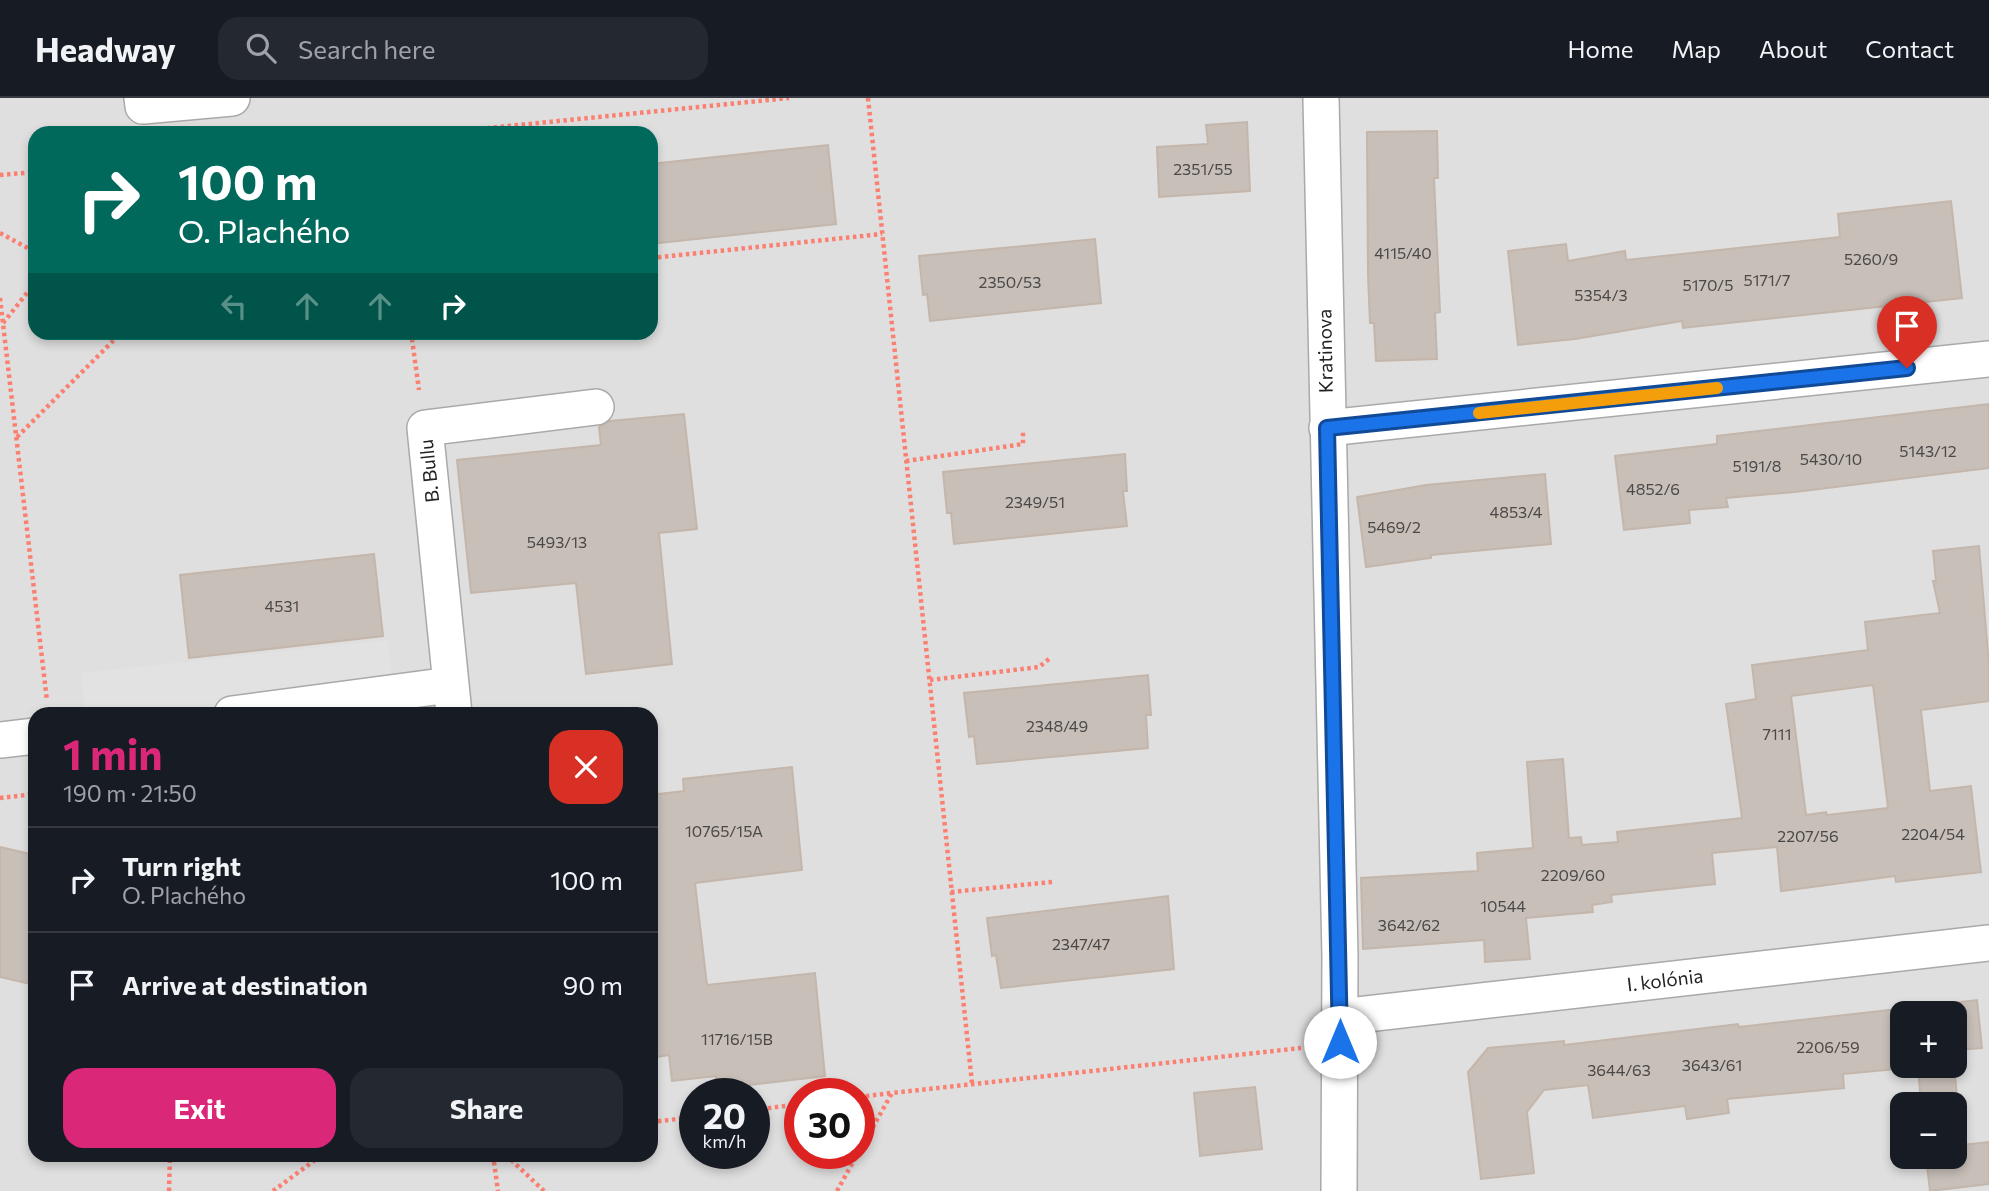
<!DOCTYPE html>
<meta charset="utf-8">
<style>
body{margin:0;font-family:Commissioner,sans-serif;background:#242831;color:#f1f3f6;height:100vh;display:flex;flex-direction:column;font-size:26px;white-space:nowrap}
*{box-sizing:border-box;margin:0}
p{font-size:23px;color:#9ea1a6}
.icon{flex:none;width:38px;height:38px;fill:none;stroke:currentColor;stroke-width:2;stroke-linecap:round;stroke-linejoin:round}
.map{position:relative;flex:1;overflow:hidden}
.panel{position:absolute;left:28px;top:609px;width:630px;height:455px;display:flex;flex-direction:column;background:#171b24;border-radius:21px;box-shadow:0 4px 10px #0003}
.panel>*{flex:none}
.banner{position:absolute;left:28px;top:28px;width:630px;height:214px;border-radius:21px;box-shadow:0 4px 10px #0003;background:#00695c;color:#fff;overflow:hidden}
.controls{position:absolute;left:1890px;top:903px;display:grid;gap:14px}
.controls a{display:grid;place-items:center;width:77px;height:77px;border-radius:14px;background:#171b24;box-shadow:0 4px 10px #0003;font-size:35px}
.speed{position:absolute;left:679px;top:980px;display:flex;gap:14px;font-size:35px;font-weight:700;text-align:center}
.speed>*{display:grid;place-content:center;width:91px;height:91px;border-radius:50%;background:#171b24;box-shadow:0 4px 10px #0003;line-height:1}
.speed small{font-size:18px;font-weight:400}
.speed .limit{border:10px solid #d22;background:#fff;color:#111}
.pin{position:absolute;display:grid;place-items:center;width:60px;height:60px;color:#fff;margin:-72px -30px;border-radius:50% 50% 50% 0;rotate:-45deg;box-shadow:0 0 7px #0007}
.pin .icon{rotate:45deg}
.me{position:absolute;width:77px;margin:-38px;rotate:0deg;stroke-linejoin:round;filter:drop-shadow(0 0 5px #0008)}
.turn{display:flex;align-items:center;gap:24px;height:147px;padding:0 35px;font-size:32px}
.turn .icon{width:91px;height:91px;stroke-width:2.5}
.turn b{display:block;font-size:49px;line-height:60px}
.lanes{display:flex;align-items:center;height:66px;padding:0 35px;background:#0003;justify-content:center;gap:35px;direction:ltr}
.lanes .off{opacity:.35}
.round{display:grid;place-items:center;flex:none;width:74px;height:74px;border-radius:21px;background:#242831}
.summary{display:flex;align-items:center;justify-content:space-between;height:119px;padding:0 35px}
h1{font-size:42px;font-weight:700;line-height:52px;color:#db2777}
.button{display:flex;gap:14px;margin-top:auto;padding:14px 35px}
.button a{flex:1;height:80px;border-radius:21px;background:#db2777;color:#fff;font-size:28px;font-weight:700;line-height:80px;text-align:center}
.button a+a{background:#242831;color:#f1f3f6}
ul{padding:0;list-style:none}
li{display:flex;align-items:center;gap:21px;height:105px;padding:0 35px;border-top:2px solid #363941}
li div{flex:1}
li b{display:block;font-size:26px}
li em{font-style:normal}
header{display:flex;align-items:center;gap:42px;box-sizing:border-box;height:98px;padding:0 35px;background:#171b24;border-bottom:2px solid #363941}
header strong{font-size:33px}
nav{display:flex;gap:38px;margin-inline-start:auto;font-size:24px}
.search{width:490px;height:63px;background:#242831;display:flex;align-items:center;gap:18px;box-sizing:border-box;padding:0 24px;border-radius:21px;color:#9ea1a6;font-size:26px}
.map>svg:first-child{display:block}
.residential{fill:#e0dfdf;fill-rule:evenodd}
.parking{fill:#e2e2e2}
.building{fill:#c7bfb8;stroke:#c4b6ab;stroke-width:2;fill-rule:evenodd}
.lines{fill:none;stroke-linecap:round;stroke-linejoin:round}
.minor-casing{stroke:#a9a9a9;stroke-width:38}
.path{stroke:#fa8072;stroke-width:4.5;stroke-dasharray:3.5 3.5;stroke-linecap:butt}
.minor{stroke:#fff;stroke-width:35}
.route-casing{stroke:#114b97;stroke-width:18}
.route{stroke:#1a73e8;stroke-width:12}
.slow{stroke:#f59e0b;stroke-width:12}
.labels{text-anchor:middle;stroke-width:7;stroke-linejoin:round;paint-order:stroke}
.number-label{font-size:16px;fill:#4b4948}
.street-label{font-size:19px;fill:#222;stroke:#fff}
</style>
<header>
<strong>Headway</strong>
<div class="search"><svg class="icon" aria-label="search" viewBox="0 0 24 24"><circle cx="10" cy="10" r="6"/><path d="M15 15l6 6"/></svg>Search here</div>
<nav><a>Home</a><a>Map</a><a>About</a><a>Contact</a></nav>
</header>
<div class="map">
<svg width="1989" height="1093" viewBox="0 0 1989 1093">
<rect width="100%" height="100%" fill="#f2efe9"/>
<path class="residential" d="M0 0H1989V1093H0ZM35 35H651V234H35ZM35 616H651V1057H35ZM1902 915H1955V968H1902ZM695 996H754V1055H695ZM800 996H859V1055H800ZM1902 1006H1955V1059H1902Z"/>
<polygon class="parking" points="388,542 396,616 35,616 35,690 26,691 22,617 84,610 81,575"/>
<g class="building">
<polygon points="1247,24 1250,93 1159,99 1157,49 1208,46 1206,27"/>
<polygon points="1437,33 1438,80 1434,80 1440,214 1435,215 1437,261 1376,263 1374,225 1370,225 1368,177 1367,34"/>
<polygon points="828,47 836,126 651,146 651,66"/>
<polygon points="1951,103 1962,200 1683,230 1682,223 1575,241 1518,247 1508,153 1566,146 1568,163 1625,153 1626,162 1840,139 1838,116"/>
<polygon points="1095,141 1101,205 930,223 927,196 923,197 919,158"/>
<polygon points="1989,306 1989,370 1795,394 1726,400 1728,409 1689,412 1690,425 1624,432 1615,358 1717,346 1717,338"/>
<polygon points="684,316 697,431 659,435 672,566 586,576 576,485 471,495 457,362 601,347 599,329 610,323"/>
<polygon points="1125,356 1127,393 1123,393 1127,428 954,446 951,415 947,415 943,374"/>
<polygon points="1545,376 1551,446 1431,457 1431,460 1366,469 1357,399 1426,387"/>
<path d="M1979 448 1989 567V603L1921 612 1930 693 1971 688 1981 774 1896 784 1895 778 1781 793 1777 749 1712 755 1715 786 1611 797 1612 804 1592 807 1593 814 1526 820 1530 861 1485 864 1484 842 1363 851 1361 780 1478 773 1477 755 1533 750 1527 664 1563 661 1569 740 1581 739 1582 747 1618 744 1617 734 1742 720 1726 606 1756 601 1752 567 1868 552 1865 524 1940 515 1933 483H1936L1933 453ZM1873 587 1888 710 1827 717 1826 714 1806 717 1791 598Z"/>
<polygon points="374,456 383,538 189,560 180,477"/>
<polygon points="1148,577 1151,617 1146,617 1148,650 977,666 974,638 969,639 964,595"/>
<polygon points="792,669 802,772 695,785 707,887 815,875 825,978 717,991 716,978 672,983 669,957 656,959 651,920 651,697 684,693 683,681"/>
<polygon points="0,749 35,757 35,887 0,879"/>
<polygon points="1168,798 1174,871 1001,890 996,857 992,858 987,820"/>
<polygon points="1977,902 1982,950 1955,952 1955,915 1902,915 1902,968 1954,968 1962,1047 1989,1044 1989,1086 1930,1093 1926,1059 1955,1059 1955,1006 1921,1006 1918,969 1843,976 1844,990 1727,1001 1729,1015 1687,1021 1685,1008 1593,1020 1588,987 1544,992 1527,1014 1534,1075 1481,1081 1468,974 1488,950 1564,943 1564,947 1738,926 1739,929"/>
<polygon points="1255,989 1262,1051 1200,1058 1194,995"/>
</g>
<g class="lines">
<defs>
<g id="minor">
<polyline points="142,0 143,8 232,0"/>
<polyline points="1321,0 1340,858 1339,1093"/>
<polyline points="1327,330 1989,261"/>
<polyline points="232,616 450,587"/>
<polyline points="454,616 425,330 596,309"/>
<polyline points="0,642 35,638"/>
<polyline points="1340,919 1989,845"/>
</g>
</defs>
<use href="#minor" class="minor-casing"/>
<g class="path">
<polyline points="868,0 972,985"/>
<polyline points="438,35 789,0"/>
<polyline points="0,77 35,74"/>
<polyline points="0,135 35,154"/>
<polyline points="651,160 882,136"/>
<polyline points="0,200 47,603"/>
<polyline points="3,225 35,185"/>
<polyline points="411,234 419,292"/>
<polyline points="17,339 122,234"/>
<polyline points="906,363 1023,346 1023,333"/>
<polyline points="930,582 1039,569 1049,561"/>
<polyline points="0,700 35,696"/>
<polyline points="951,794 1052,784"/>
<polyline points="859,999 891,995"/>
<polyline points="754,1012 800,1006"/>
<polyline points="651,1024 695,1019"/>
<polyline points="859,1054 892,995 1301,950"/>
<polyline points="308,1057 315,1062"/>
<polyline points="493,1057 498,1093"/>
<polyline points="506,1057 544,1093"/>
<polyline points="169,1093 170,1057"/>
<polyline points="273,1093 315,1062 359,1057"/>
<polyline points="837,1093 858,1055"/>
</g>
<use href="#minor" class="minor"/>
</g>
<g class="lines">
<defs>
<polyline id="route" points="1340,944 1327,330 1907,270"/>
</defs>
<use href="#route" class="route-casing"/>
<use href="#route" class="route"/>
<polyline class="slow" points="1479,315 1717,290"/>
</g>
<g class="labels">
<g class="number-label">
<text x="1203" y="77">2351/55</text>
<text x="1403" y="161">4115/40</text>
<text x="1871" y="167">5260/9</text>
<text x="1767" y="188">5171/7</text>
<text x="1010" y="190">2350/53</text>
<text x="1708" y="193">5170/5</text>
<text x="1601" y="203">5354/3</text>
<text x="1928" y="359">5143/12</text>
<text x="1831" y="367">5430/10</text>
<text x="1757" y="374">5191/8</text>
<text x="1653" y="397">4852/6</text>
<text x="1035" y="410">2349/51</text>
<text x="1516" y="420">4853/4</text>
<text x="1394" y="435">5469/2</text>
<text x="557" y="450">5493/13</text>
<text x="282" y="514">4531</text>
<text x="1057" y="634">2348/49</text>
<text x="1777" y="642">7111</text>
<text x="724" y="739">10765/15A</text>
<text x="1933" y="742">2204/54</text>
<text x="1808" y="744">2207/56</text>
<text x="1573" y="783">2209/60</text>
<text x="1503" y="814">10544</text>
<text x="1409" y="833">3642/62</text>
<text x="1081" y="852">2347/47</text>
<text x="737" y="947">11716/15B</text>
<text x="1828" y="955">2206/59</text>
<text x="1712" y="973">3643/61</text>
<text x="1619" y="978">3644/63</text>
</g>
<g class="street-label">
<text transform="translate(1325 253) rotate(-91)" y="7">Kratinova</text>
<text transform="translate(429 373) rotate(-96)" y="7">B. Bullu</text>
<text transform="translate(1665 882) rotate(-7)" y="7">I. kolónia</text>
</g>
</g>
</svg>
<div class="controls">
<a>+</a>
<a>−</a>
</div>
<div class="speed"><div>20<small>km/h</small></div><div class="limit">30</div></div>
<div class="pin" style="left:1907px;top:270px;background:#d93025"><svg class="icon" aria-label="arrive" viewBox="0 0 24 24"><path d="M6 21V4h12l-3 4 3 4H6"/></svg></div>
<svg class="me" style="left:1340px;top:944px" viewBox="-20 -20 40 40"><circle r="19" fill="#fff"/><path d="M0-13L10 11 0 6-10 11z" fill="#1a73e8"/></svg>
<div class="banner">
<div class="turn"><svg class="icon" aria-label="right" viewBox="0 0 24 24"><path d="M7 20v-9h11M14 6l5 5-5 5"/></svg><div><b>100 m</b>O. Plachého</div></div>
<div class="lanes"><svg class="icon off" aria-label="left" viewBox="0 0 24 24"><path d="M17 20v-9H6M10 6l-5 5 5 5"/></svg><svg class="icon off" aria-label="ahead" viewBox="0 0 24 24"><path d="M12 20V5M6 11l6-6 6 6"/></svg><svg class="icon off" aria-label="ahead" viewBox="0 0 24 24"><path d="M12 20V5M6 11l6-6 6 6"/></svg><svg class="icon" aria-label="right" viewBox="0 0 24 24"><path d="M7 20v-9h11M14 6l5 5-5 5"/></svg></div>
</div>
<section class="panel">
<div class="summary"><div><h1>1 min</h1><p>190 m · 21:50</p></div><a class="round" style="background:#d93025;color:#fff"><svg class="icon" aria-label="close" viewBox="0 0 24 24"><path d="M6 6l12 12M18 6L6 18"/></svg></a></div>
<ul>
<li><svg class="icon" aria-label="right" viewBox="0 0 24 24"><path d="M7 20v-9h11M14 6l5 5-5 5"/></svg><div><b>Turn right</b><p>O. Plachého</p></div><em>100 m</em></li>
<li><svg class="icon" aria-label="arrive" viewBox="0 0 24 24"><path d="M6 21V4h12l-3 4 3 4H6"/></svg><div><b>Arrive at destination</b></div><em>90 m</em></li>
</ul>
<div class="button"><a>Exit</a><a>Share</a></div>
</section>
</div>
